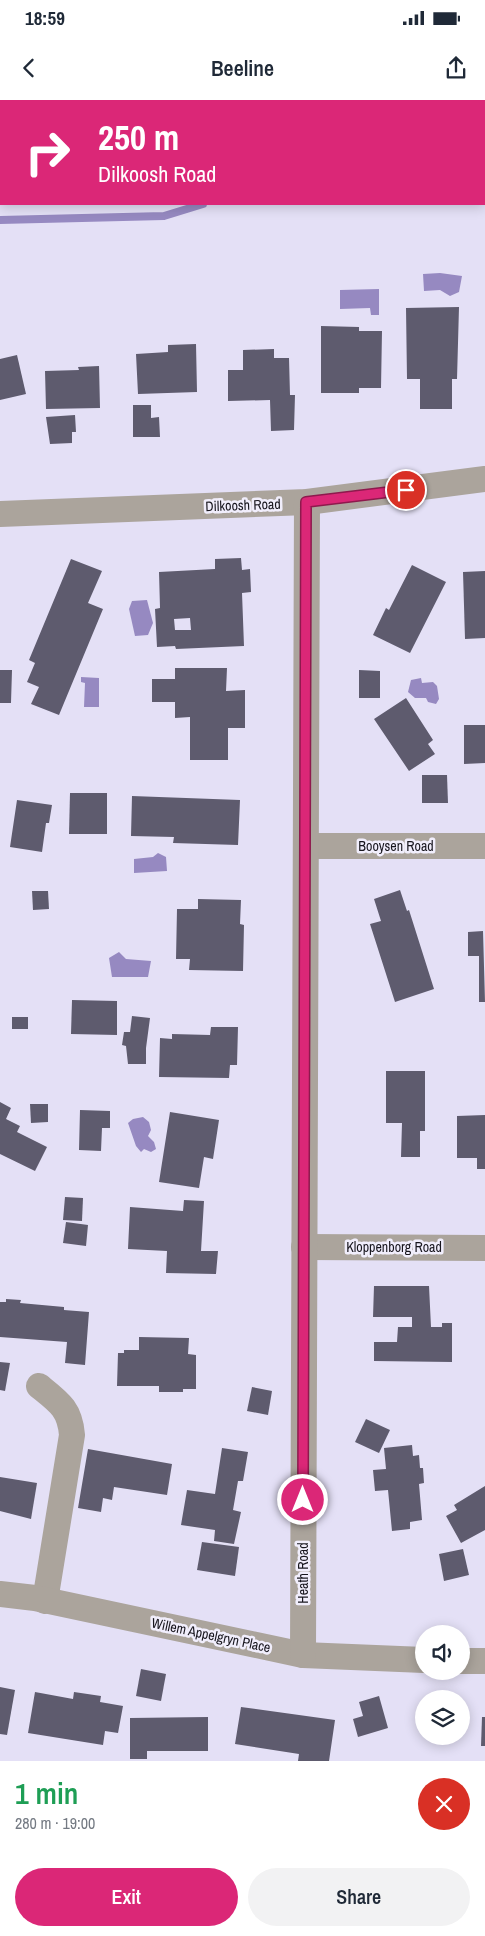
<!DOCTYPE html>
<meta charset="utf-8">
<style>
body{margin:0;font-family:"Archivo Narrow",sans-serif;background:#f2f2f3;color:#1f2937;height:100vh;display:flex;flex-direction:column;font-size:19px;white-space:nowrap}
*{box-sizing:border-box;margin:0}
p{font-size:16px;color:#747a83}
.icon{flex:none;width:28px;height:28px;fill:none;stroke:currentColor;stroke-width:2;stroke-linecap:round;stroke-linejoin:round}
.map{position:relative;height:1661px;overflow:hidden}
.panel{display:flex;flex-direction:column;background:#fff;flex:1}
.panel>*{flex:none}
.guide{position:absolute;left:0px;top:0px;width:485px;height:105px;box-shadow:0 2px 12px #0003;background:#db2777;color:#fff;overflow:hidden}
.controls{position:absolute;left:415px;top:1525px;display:grid;gap:10px}
.controls a{display:grid;place-items:center;width:55px;height:55px;border-radius:50%;background:#fff;box-shadow:0 2px 12px #0003;font-size:25px}
.pin{position:absolute;display:grid;place-items:center;width:42px;height:42px;color:#fff;margin:-21px;border:2px solid #fff;border-radius:50%;box-shadow:0 1px 5px #0007}
.me{position:absolute;width:55px;margin:-28px;rotate:0deg;stroke-linejoin:round;filter:drop-shadow(0 0 4px #0008)}
.turn{display:flex;align-items:center;gap:18px;height:105px;padding:0 15px;font-size:22px}
.turn .icon{width:65px;height:65px;stroke-width:2.5}
.turn b{display:block;font-size:35px;line-height:42px}
.round{display:grid;place-items:center;flex:none;width:52px;height:52px;border-radius:26px;background:#f2f2f3}
.headline{display:flex;align-items:center;justify-content:space-between;height:85px;padding:0 15px}
h1{font-size:30px;font-weight:600;line-height:38px;color:#1e9e55}
.cta{display:flex;gap:10px;margin-top:auto;padding:10px 15px}
.cta a{flex:1;height:58px;border-radius:30px;background:#db2777;color:#fff;font-size:20px;font-weight:600;line-height:58px;text-align:center}
.cta a+a{background:#f2f2f3;color:#1f2937}
.status{display:flex;justify-content:space-between;align-items:center;height:35px;padding:0 25px;background:#fff;direction:ltr}
.status svg{height:14px;fill:currentColor}
header{display:flex;justify-content:space-between;align-items:center;height:65px;padding:0 15px;background:#fff;font-size:22px;font-weight:600}
.map>svg:first-child{display:block}
.water{fill:#9689c1}
.lines{fill:none;stroke-linecap:round;stroke-linejoin:round}
.stream{stroke:#9689c1;stroke-width:8}
.building{fill:#5e5b6e;fill-rule:evenodd}
.minor{stroke:#aba49c;stroke-width:26}
.route-casing{stroke:#8e194d;stroke-width:12}
.route{stroke:#db2777;stroke-width:9}
.labels{text-anchor:middle;stroke-width:5;stroke-linejoin:round;paint-order:stroke}
.street-label{font-size:14px;fill:#17151d;stroke:#f1eefc}
</style>
<div class="status"><b>18:59</b><svg viewBox="0 0 49 12"><path d="M0 12V9h3v3zM5 12V6h3v6zM10 12V3h3v9zM15 12V0h3v12zM26 1h20v11H26zM47 4h2v5h-2z"/></svg></div>
<header><svg class="icon" aria-label="back" viewBox="0 0 24 24"><path d="M15 5l-7 7 7 7"/></svg>Beeline<svg class="icon" aria-label="share" viewBox="0 0 24 24"><path d="M12 15V3M7 8l5-5 5 5M5 13v7h14v-7"/></svg></header>
<div class="map">
<svg width="485" height="1661" viewBox="0 0 485 1661">
<rect width="100%" height="100%" fill="#e4e0f6"/>
<g class="water">
<polygon points="440,173 462,176 459,192 450,196 440,190 424,191 423,174"/>
<polygon points="379,189 379,215 371,215 370,208 340,209 340,190"/>
<polygon points="147,500 153,523 148,535 135,536 129,509 132,501"/>
<polygon points="81,577 99,578 99,607 84,607 85,583 81,582"/>
<polygon points="421,578 422,583 433,582 437,586 439,599 436,604 428,602 426,598 415,598 408,592 411,580"/>
<polygon points="158,753 166,757 167,771 134,773 134,759 153,757"/>
<polygon points="119,852 126,859 151,861 148,877 112,877 109,858"/>
<polygon points="143,1017 149,1022 151,1030 148,1036 154,1042 156,1049 151,1052 144,1049 141,1052 136,1046 128,1023 133,1019"/>
</g>
<g class="lines">
<g class="stream">
<polyline points="484,77 485,77"/>
<polyline points="0,120 164,116 203,104"/>
</g>
</g>
<g class="building">
<polygon points="459,207 457,279 452,279 452,309 420,309 420,279 407,279 406,208"/>
<polygon points="321,226 359,227 359,231 382,231 381,288 359,288 359,293 321,293"/>
<polygon points="196,244 197,292 138,294 136,254 168,252 168,245"/>
<polygon points="274,249 274,258 289,258 290,295 295,295 294,330 271,331 270,300 228,301 228,270 243,270 243,250"/>
<polygon points="17,255 26,294 0,300 0,259"/>
<polygon points="99,266 100,308 46,309 45,271 79,270 78,267"/>
<polygon points="133,305 151,305 151,318 159,317 160,337 133,337"/>
<polygon points="75,315 76,332 72,332 72,343 50,344 46,317"/>
<path d="M241 458 242 470 250 469 251 492 242 493 244 546 176 549 175 546 157 547 155 509 160 508 159 472 215 469V459ZM190 518 191 530H175L174 519Z"/>
<polygon points="71,459 102,471 88,503 103,509 59,615 31,604 39,587 27,582 35,563 29,560"/>
<polygon points="412,465 446,482 410,553 373,535 386,508 389,510"/>
<polygon points="485,471 485,538 465,539 463,472"/>
<polygon points="175,568 227,568 226,591 245,590 245,628 228,628 228,660 190,660 190,617 175,618 175,602 152,602 152,579 175,579"/>
<polygon points="0,570 12,570 11,603 0,603"/>
<polygon points="359,570 380,571 380,598 359,598"/>
<polygon points="406,598 433,640 428,644 435,654 409,671 374,619"/>
<polygon points="464,625 485,625 485,663 464,664"/>
<polygon points="422,675 447,675 448,703 422,703"/>
<polygon points="70,693 107,693 107,734 69,734"/>
<polygon points="132,696 240,700 238,745 173,743 174,737 131,736"/>
<polygon points="17,700 52,705 49,723 46,723 42,752 10,747"/>
<polygon points="400,790 407,811 409,810 434,889 395,902 370,824 381,821 374,799"/>
<polygon points="32,791 48,791 49,809 33,810"/>
<polygon points="198,799 241,800 240,824 244,825 243,871 189,870 190,859 176,859 177,809 198,809"/>
<polygon points="483,831 485,902 479,902 479,856 468,856 468,832"/>
<polygon points="72,900 117,901 117,935 71,934"/>
<polygon points="132,916 150,918 146,948 146,964 128,964 126,946 122,945 124,932 130,932"/>
<rect x="12" y="917" width="16" height="12"/>
<polygon points="211,927 238,927 237,965 230,965 229,978 159,977 160,938 172,939 172,934 210,935"/>
<polygon points="386,971 425,971 425,1031 420,1031 420,1057 401,1057 402,1023 386,1023"/>
<polygon points="0,1002 11,1008 6,1019 20,1026 17,1032 47,1047 35,1071 0,1054"/>
<polygon points="30,1004 48,1004 48,1022 31,1023"/>
<polygon points="80,1010 110,1011 110,1028 102,1028 101,1051 79,1050"/>
<polygon points="170,1012 219,1020 213,1059 204,1057 199,1088 159,1082"/>
<polygon points="485,1015 485,1069 477,1069 477,1058 457,1058 457,1016"/>
<polygon points="65,1097 83,1098 82,1121 63,1120"/>
<polygon points="184,1100 204,1101 201,1151 218,1151 216,1174 166,1173 167,1151 128,1149 130,1107 183,1111"/>
<polygon points="66,1122 88,1125 86,1146 63,1143"/>
<polygon points="374,1186 429,1186 431,1227 442,1227 442,1223 452,1223 452,1262 374,1261 374,1242 397,1242 398,1227 412,1227 412,1217 373,1217"/>
<polygon points="6,1199 21,1200 20,1203 64,1207 64,1210 89,1212 85,1265 65,1263 67,1242 0,1237 0,1202 6,1202"/>
<polygon points="139,1237 189,1238 188,1254 196,1255 196,1289 183,1289 183,1292 159,1292 159,1286 117,1286 118,1253 124,1253 124,1250 139,1250"/>
<polygon points="0,1262 10,1263 5,1291 0,1290"/>
<polygon points="252,1287 272,1291 268,1315 247,1311"/>
<polygon points="366,1319 390,1330 379,1353 355,1342"/>
<polygon points="412,1345 413,1356 419,1355 420,1368 423,1368 424,1383 419,1384 422,1420 410,1422 410,1429 392,1431 388,1390 375,1391 373,1370 386,1369 384,1348"/>
<polygon points="222,1348 248,1352 243,1381 238,1381 233,1410 241,1412 234,1444 214,1441 215,1430 181,1425 187,1390 215,1394"/>
<polygon points="88,1349 172,1364 167,1395 114,1387 112,1400 103,1398 101,1412 78,1408"/>
<polygon points="0,1377 37,1383 31,1419 0,1411"/>
<polygon points="485,1386 485,1430 461,1443 446,1416 457,1410 454,1405"/>
<polygon points="202,1442 239,1447 235,1476 197,1470"/>
<polygon points="463,1449 469,1475 444,1481 439,1454"/>
<polygon points="141,1569 166,1574 161,1601 136,1596"/>
<polygon points="0,1587 15,1590 7,1635 0,1634"/>
<polygon points="35,1592 73,1599 74,1592 101,1596 100,1602 123,1606 118,1633 105,1631 103,1645 28,1633"/>
<polygon points="379,1596 388,1628 358,1637 353,1619 363,1616 359,1602"/>
<polygon points="241,1607 335,1620 329,1661 298,1661 299,1654 235,1644"/>
<polygon points="208,1617 208,1651 147,1651 147,1659 130,1659 130,1618"/>
<polygon points="482,1617 485,1617 485,1646 481,1646"/>
</g>
<g class="lines">
<g class="minor">
<polyline points="0,414 307,402 485,379"/>
<polyline points="306,746 485,746"/>
<polyline points="304,1147 485,1148"/>
<path d="M39 1286C59 1302 70 1309 72 1335L45 1501"/>
<polyline points="0,1494 35,1498 303,1555 424,1560"/>
<polyline points="303,1555 307,402"/>
<polyline points="461,1561 485,1561"/>
</g>
</g>
<g class="lines">
<defs>
<polyline id="route" points="303,1400 306,402 406,390"/>
</defs>
<use href="#route" class="route-casing"/>
<use href="#route" class="route"/>
</g>
<g class="labels">
<g class="street-label">
<text transform="translate(243 405) rotate(-2)" y="5">Dilkoosh Road</text>
<text x="396" y="751">Booysen Road</text>
<text x="394" y="1152">Kloppenborg Road</text>
<text transform="translate(303 1473) rotate(-90)" y="5">Heath Road</text>
<text transform="translate(211 1535) rotate(12)" y="5">Willem Appelgryn Place</text>
</g>
</g>
</svg>
<div class="controls">
<a><svg class="icon" aria-label="sound" viewBox="0 0 24 24"><path d="M4 9h4l5-4v14l-5-4H4zM17 9q2 3 0 6"/></svg></a>
<a><svg class="icon" aria-label="layers" viewBox="0 0 24 24"><path d="M12 4l9 5-9 5-9-5zM3 14l9 5 9-5"/></svg></a>
</div>
<div class="pin" style="left:406px;top:390px;background:#d93025"><svg class="icon" aria-label="arrive" viewBox="0 0 24 24"><path d="M6 21V4h12l-3 4 3 4H6"/></svg></div>
<svg class="me" style="left:303px;top:1400px" viewBox="-20 -20 40 40"><circle r="17" fill="#db2777" stroke="#fff" stroke-width="3"/><path d="M0-11L8 9 0 5-8 9z" fill="#fff"/></svg>
<div class="guide">
<div class="turn"><svg class="icon" aria-label="right" viewBox="0 0 24 24"><path d="M7 20v-9h11M14 6l5 5-5 5"/></svg><div><b>250 m</b>Dilkoosh Road</div></div>
</div>
</div>
<section class="panel">
<div class="headline"><div><h1>1 min</h1><p>280 m · 19:00</p></div><a class="round" style="background:#d93025;color:#fff"><svg class="icon" aria-label="close" viewBox="0 0 24 24"><path d="M6 6l12 12M18 6L6 18"/></svg></a></div>
<div class="cta"><a>Exit</a><a>Share</a></div>
</section>
